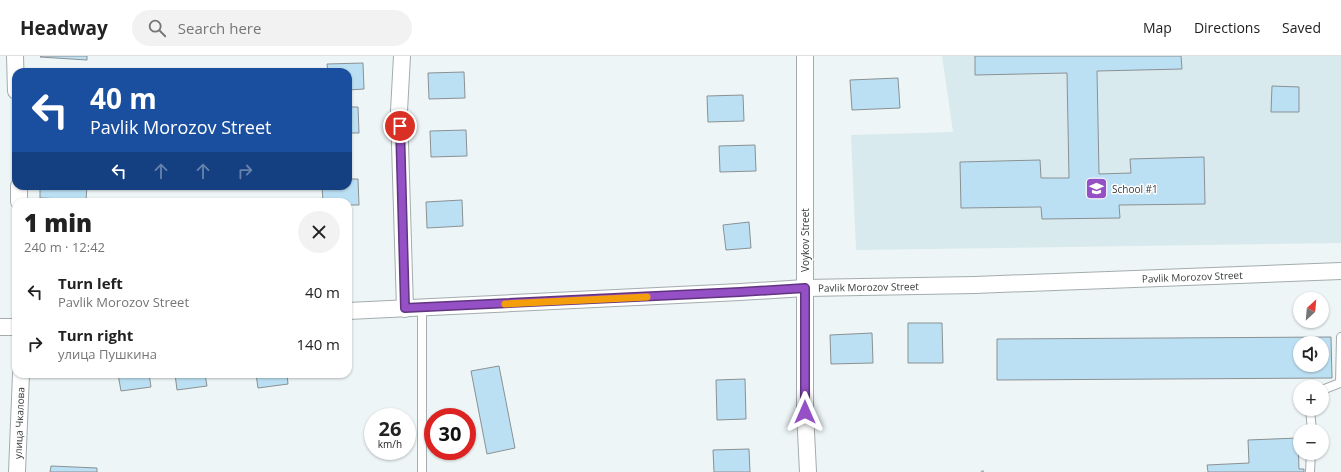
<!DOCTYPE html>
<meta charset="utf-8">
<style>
body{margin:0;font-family:"Open Sans",sans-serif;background:#f2f2f2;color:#222;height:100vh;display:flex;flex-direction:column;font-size:15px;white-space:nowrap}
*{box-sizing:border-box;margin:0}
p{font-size:13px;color:#767676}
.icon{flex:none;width:22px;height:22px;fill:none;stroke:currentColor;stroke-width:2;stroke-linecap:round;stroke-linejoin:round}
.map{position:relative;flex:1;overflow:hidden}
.side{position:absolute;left:12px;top:142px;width:340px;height:180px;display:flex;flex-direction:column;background:#fff;border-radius:12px;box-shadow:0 1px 3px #0004}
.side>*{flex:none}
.guide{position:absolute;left:12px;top:12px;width:340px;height:122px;border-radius:12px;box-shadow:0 1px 3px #0004;background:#1a4fa0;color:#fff;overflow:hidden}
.needle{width:26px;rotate:26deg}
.fabs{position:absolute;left:1293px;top:236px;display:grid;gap:8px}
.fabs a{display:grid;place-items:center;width:36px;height:36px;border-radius:50%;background:#fff;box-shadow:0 1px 3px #0004;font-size:20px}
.speed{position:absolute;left:364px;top:352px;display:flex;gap:8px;font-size:20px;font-weight:700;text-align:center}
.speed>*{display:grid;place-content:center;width:52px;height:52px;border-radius:50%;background:#fff;box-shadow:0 1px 3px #0004;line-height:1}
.speed small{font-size:10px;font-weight:400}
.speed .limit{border:6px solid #d22;background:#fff;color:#111}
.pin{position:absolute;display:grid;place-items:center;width:34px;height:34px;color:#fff;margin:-17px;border:2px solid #fff;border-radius:50%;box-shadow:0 1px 4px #0007}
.me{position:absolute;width:44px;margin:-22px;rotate:0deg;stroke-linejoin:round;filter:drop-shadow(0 0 3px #0008)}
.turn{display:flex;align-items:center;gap:14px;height:84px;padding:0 12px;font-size:18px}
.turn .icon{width:52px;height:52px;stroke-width:2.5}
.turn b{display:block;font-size:28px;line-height:34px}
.lanes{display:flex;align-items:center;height:38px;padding:0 12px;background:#0003;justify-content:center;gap:20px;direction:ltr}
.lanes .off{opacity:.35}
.round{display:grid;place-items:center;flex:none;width:42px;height:42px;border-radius:21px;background:#f2f2f2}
.headline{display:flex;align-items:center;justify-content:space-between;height:68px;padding:0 12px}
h1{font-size:24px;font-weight:800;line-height:30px}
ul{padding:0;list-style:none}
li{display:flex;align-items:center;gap:12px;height:52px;padding:0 12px}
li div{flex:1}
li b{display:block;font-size:15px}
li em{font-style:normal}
header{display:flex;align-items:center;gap:24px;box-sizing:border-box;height:56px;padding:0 20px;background:#fff;border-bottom:1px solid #e0e0e0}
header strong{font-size:19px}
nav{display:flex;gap:22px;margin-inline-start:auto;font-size:14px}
.search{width:280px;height:36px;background:#f2f2f2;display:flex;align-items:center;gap:10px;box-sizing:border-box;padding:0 14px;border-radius:22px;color:#767676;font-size:15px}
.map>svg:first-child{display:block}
.built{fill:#d8eaed}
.building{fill:#bce0f3;stroke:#8a9194;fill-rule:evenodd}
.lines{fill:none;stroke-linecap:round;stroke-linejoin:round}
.service-casing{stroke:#a4acad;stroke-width:10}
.minor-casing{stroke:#a4acad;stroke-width:18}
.path{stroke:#a9afb0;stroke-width:2.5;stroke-dasharray:3 3;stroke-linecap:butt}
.service{stroke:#fff;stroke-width:8}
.minor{stroke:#fff;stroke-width:16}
.route-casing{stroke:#60347f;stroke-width:10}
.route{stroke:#9450c4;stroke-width:7}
.slow{stroke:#f59e0b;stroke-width:7}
.labels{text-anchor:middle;stroke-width:3;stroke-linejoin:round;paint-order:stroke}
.poi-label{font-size:10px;fill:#373a3a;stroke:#fff;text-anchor:start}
.street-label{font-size:10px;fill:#373a3a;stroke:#fff}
</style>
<header>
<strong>Headway</strong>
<div class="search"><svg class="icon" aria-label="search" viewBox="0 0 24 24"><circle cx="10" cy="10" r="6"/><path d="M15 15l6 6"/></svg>Search here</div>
<nav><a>Map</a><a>Directions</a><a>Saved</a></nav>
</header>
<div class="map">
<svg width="1341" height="416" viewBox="0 0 1341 416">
<rect width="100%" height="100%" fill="#edf5f6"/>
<polygon class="built" points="942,0 1341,0 1341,187 856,194 851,79 953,76"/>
<g class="building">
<polygon points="41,0 87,0 87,4 40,1"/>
<polygon points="975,0 1181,0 1182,13 1097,15 1099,118 1131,117 1130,103 1204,101 1205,148 1119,149 1120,162 1042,163 1041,151 961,152 960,106 1040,104 1041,122 1069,122 1067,17 975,19"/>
<polygon points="363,7 364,33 348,34 348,16 328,16 327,8"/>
<polygon points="464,16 465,42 429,43 428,17"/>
<polygon points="898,22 900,52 852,54 850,24"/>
<polygon points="1272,30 1299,31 1299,56 1271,56"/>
<polygon points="743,39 744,65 708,66 707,40"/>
<polygon points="348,51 358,51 359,77 348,77"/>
<polygon points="466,74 467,100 431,101 430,75"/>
<polygon points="755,89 756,115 720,116 719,90"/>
<polygon points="348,123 358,123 359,149 348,149 348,146 323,146 322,130 348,130"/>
<polygon points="40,130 87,130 86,144 40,142"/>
<polygon points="462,144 463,170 427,172 426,146"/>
<polygon points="749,166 751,192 726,194 723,169"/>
<polygon points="908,267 942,267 943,307 908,307"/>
<polygon points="872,277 873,307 831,308 830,279"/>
<path d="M1331 281 1332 322 997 324V283ZM1300 287H1322V309H1300Z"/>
<polygon points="499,310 515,392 487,398 471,315"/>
<polygon points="118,318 149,318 151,331 121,335"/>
<polygon points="175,318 205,318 207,330 177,334"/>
<polygon points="256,318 287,318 288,328 258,332"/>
<polygon points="745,323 746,363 717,364 716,324"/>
<polygon points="1298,382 1299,413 1304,413 1304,416 1208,416 1207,409 1249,407 1248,384"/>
<polygon points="749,393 750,416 714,416 713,394"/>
<polygon points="51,410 97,412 97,416 50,416"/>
</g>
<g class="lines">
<defs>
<g id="service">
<polyline points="1322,334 1340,327 1341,281"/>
<polyline points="1310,353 1312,375"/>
<polyline points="422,416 422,252"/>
<polyline points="1310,416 1311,397"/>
</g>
<g id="minor">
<polyline points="15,0 16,35"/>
<polyline points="402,0 399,55 405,253"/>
<polyline points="805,0 805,356 808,416"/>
<polyline points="19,130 19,146"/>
<path id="s1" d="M348 255 740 236 805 232 975 229 1341 215"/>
<polyline points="0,271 16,271"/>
<path id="s2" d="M17 416 21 318"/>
</g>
</defs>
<use href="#service" class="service-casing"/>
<use href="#minor" class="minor-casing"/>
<polyline class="path" points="981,416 986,415"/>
<use href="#service" class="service"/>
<use href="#minor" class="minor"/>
</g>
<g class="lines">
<defs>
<polyline id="route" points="400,70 405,252 740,236 805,232 805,356"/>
</defs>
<use href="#route" class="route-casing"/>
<use href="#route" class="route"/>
<polyline class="slow" points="505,248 647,241"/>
</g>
<defs>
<symbol id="school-square" viewBox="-11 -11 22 22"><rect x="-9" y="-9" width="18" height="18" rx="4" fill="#9450c4" stroke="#fff"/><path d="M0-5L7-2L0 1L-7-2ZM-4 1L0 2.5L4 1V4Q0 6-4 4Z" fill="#fff"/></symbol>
</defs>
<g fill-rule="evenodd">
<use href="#school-square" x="1084" y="120" width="25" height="25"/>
</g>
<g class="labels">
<g class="poi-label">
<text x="1112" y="137">School #1</text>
</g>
<g class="street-label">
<text transform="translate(805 184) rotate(-90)" y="4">Voykov Street</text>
<text dy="4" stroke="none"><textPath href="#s1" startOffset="845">Pavlik Morozov Street</textPath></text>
<text dy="4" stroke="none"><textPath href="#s1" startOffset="521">Pavlik Morozov Street</textPath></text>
<text dy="4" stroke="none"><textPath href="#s2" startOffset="49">улица Чкалова</textPath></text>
</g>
</g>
</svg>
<div class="fabs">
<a><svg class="needle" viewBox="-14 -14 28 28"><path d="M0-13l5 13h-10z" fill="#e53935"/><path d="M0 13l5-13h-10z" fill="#767676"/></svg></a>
<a><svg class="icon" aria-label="sound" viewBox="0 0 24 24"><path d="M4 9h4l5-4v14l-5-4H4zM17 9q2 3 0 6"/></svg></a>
<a>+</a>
<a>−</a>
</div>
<div class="speed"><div>26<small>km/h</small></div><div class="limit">30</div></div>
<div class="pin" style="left:400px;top:70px;background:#d93025"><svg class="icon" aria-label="arrive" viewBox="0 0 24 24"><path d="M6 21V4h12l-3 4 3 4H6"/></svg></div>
<svg class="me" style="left:805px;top:356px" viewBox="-20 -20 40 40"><path d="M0-17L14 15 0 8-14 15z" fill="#9450c4" stroke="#fff" stroke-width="4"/></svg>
<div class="guide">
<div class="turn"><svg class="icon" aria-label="left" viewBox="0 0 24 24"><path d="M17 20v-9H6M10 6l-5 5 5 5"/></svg><div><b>40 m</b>Pavlik Morozov Street</div></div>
<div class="lanes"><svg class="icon" aria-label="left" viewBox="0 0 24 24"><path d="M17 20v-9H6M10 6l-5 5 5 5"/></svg><svg class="icon off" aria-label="ahead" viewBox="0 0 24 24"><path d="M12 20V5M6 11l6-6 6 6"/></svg><svg class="icon off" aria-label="ahead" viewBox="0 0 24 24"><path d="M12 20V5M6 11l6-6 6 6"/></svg><svg class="icon off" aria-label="right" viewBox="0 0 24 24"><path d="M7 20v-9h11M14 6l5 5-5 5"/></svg></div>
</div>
<section class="side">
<div class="headline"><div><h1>1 min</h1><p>240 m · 12:42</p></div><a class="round"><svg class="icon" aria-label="close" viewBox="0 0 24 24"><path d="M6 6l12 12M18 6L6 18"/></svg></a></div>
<ul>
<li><svg class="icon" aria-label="left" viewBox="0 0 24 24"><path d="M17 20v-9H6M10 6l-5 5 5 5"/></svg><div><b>Turn left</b><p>Pavlik Morozov Street</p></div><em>40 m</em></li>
<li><svg class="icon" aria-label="right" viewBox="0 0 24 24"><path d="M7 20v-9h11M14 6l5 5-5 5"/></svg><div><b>Turn right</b><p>улица Пушкина</p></div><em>140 m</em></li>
</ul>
</section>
</div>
